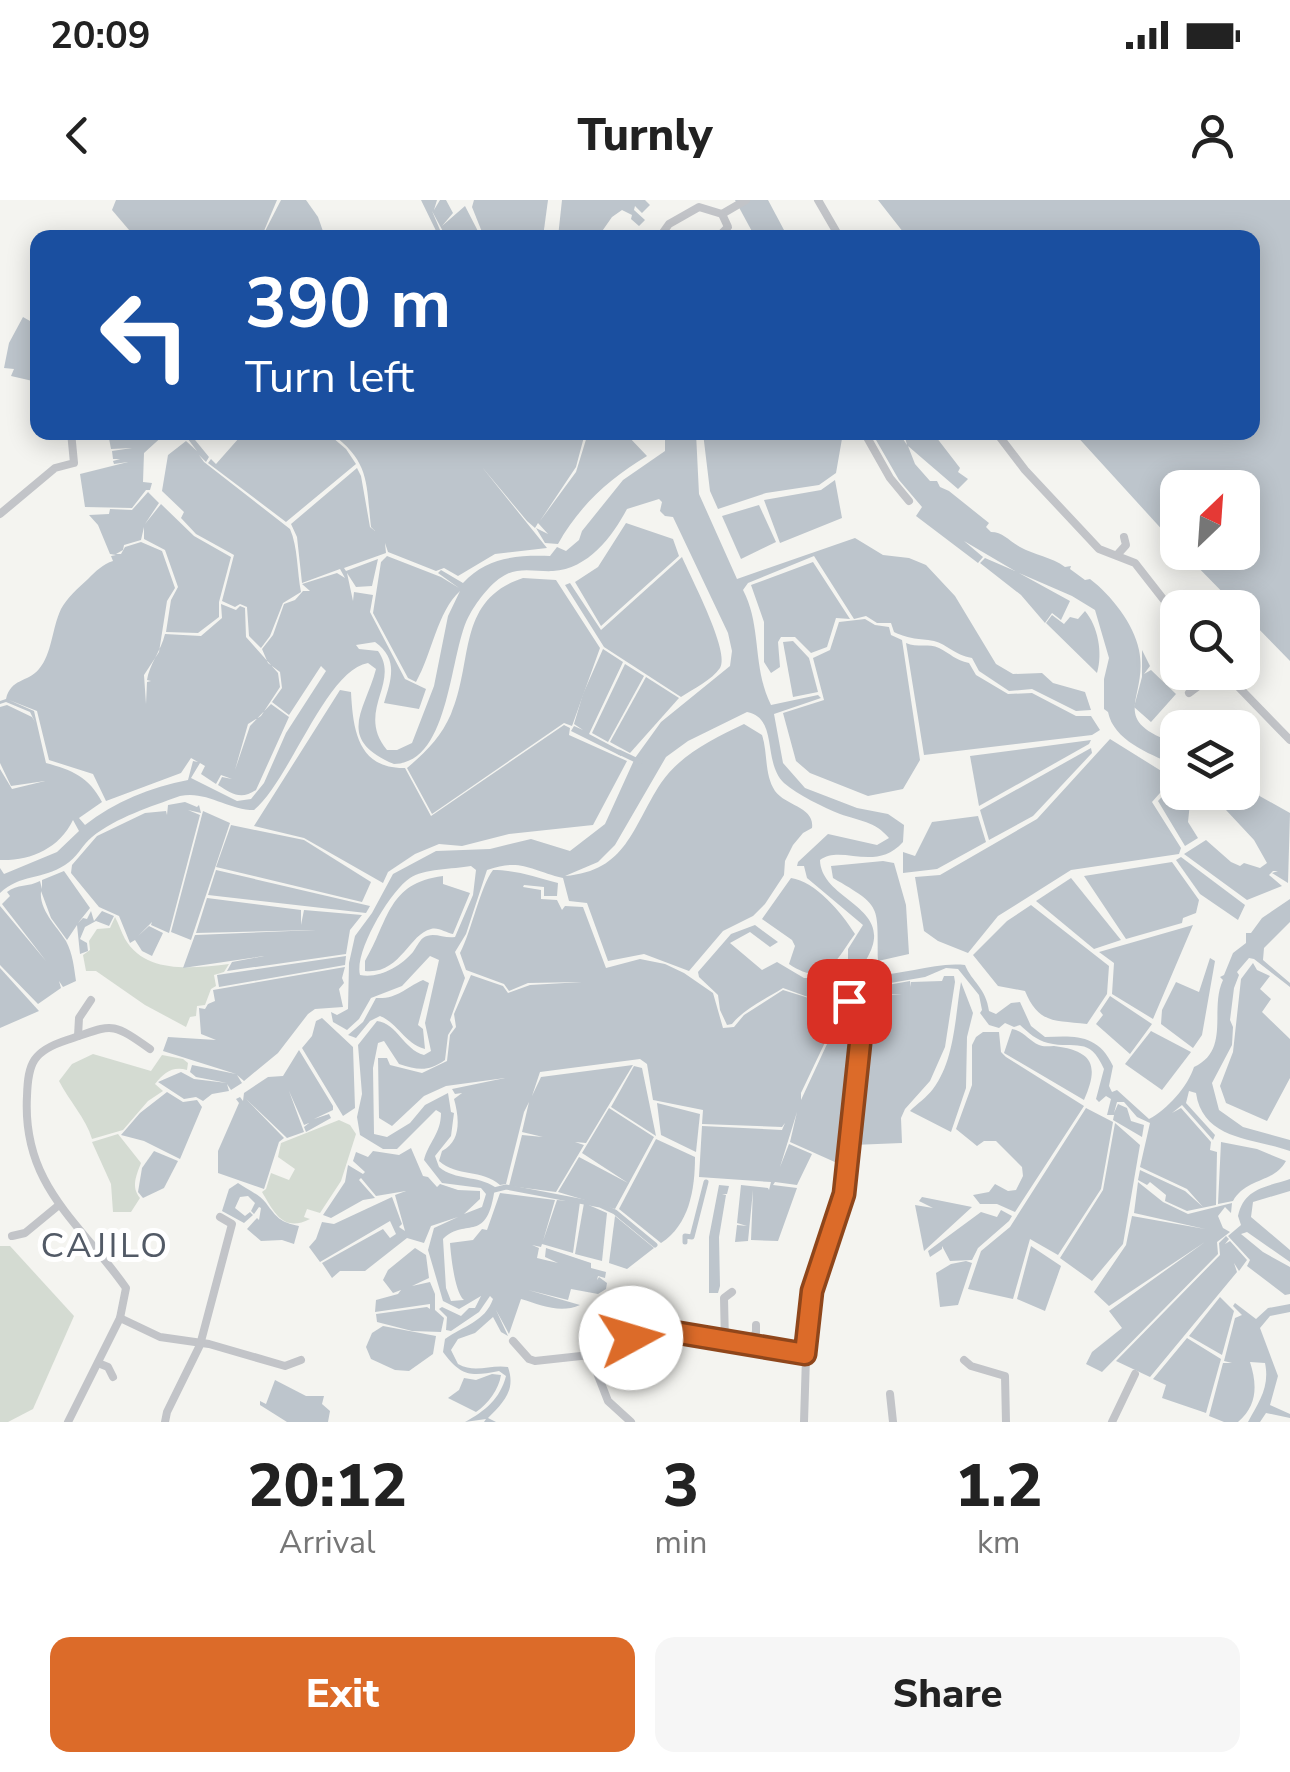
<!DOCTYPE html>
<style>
body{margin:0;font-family:"Nunito Sans",sans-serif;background:#f6f6f6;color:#222;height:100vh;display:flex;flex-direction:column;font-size:38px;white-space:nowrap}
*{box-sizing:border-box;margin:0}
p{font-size:32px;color:#767676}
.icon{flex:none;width:55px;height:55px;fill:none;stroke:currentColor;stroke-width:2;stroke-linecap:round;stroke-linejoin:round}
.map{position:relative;height:1222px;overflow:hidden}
.sheet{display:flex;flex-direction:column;background:#fff;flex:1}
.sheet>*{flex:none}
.top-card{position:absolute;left:30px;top:30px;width:1230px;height:210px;border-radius:20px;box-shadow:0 5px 25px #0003;background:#1a4fa0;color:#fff;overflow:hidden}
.needle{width:65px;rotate:25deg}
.controls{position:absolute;left:1160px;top:270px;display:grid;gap:20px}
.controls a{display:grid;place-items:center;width:100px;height:100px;border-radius:20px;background:#fff;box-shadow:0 5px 25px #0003;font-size:50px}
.pin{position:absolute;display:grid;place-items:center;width:85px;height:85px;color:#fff;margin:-42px;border-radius:20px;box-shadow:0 5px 15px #0006}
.me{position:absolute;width:110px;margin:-55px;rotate:84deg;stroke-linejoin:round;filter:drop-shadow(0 0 8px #0008)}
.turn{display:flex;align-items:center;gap:35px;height:210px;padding:0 50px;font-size:45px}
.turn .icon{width:130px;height:130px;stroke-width:2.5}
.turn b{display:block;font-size:70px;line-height:85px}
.eta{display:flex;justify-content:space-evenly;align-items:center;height:170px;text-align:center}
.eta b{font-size:60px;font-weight:800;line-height:70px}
.action{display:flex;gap:20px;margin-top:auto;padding:20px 50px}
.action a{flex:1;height:115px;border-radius:20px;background:#dc6b29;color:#fff;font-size:40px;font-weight:800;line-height:115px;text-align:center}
.action a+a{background:#f6f6f6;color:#222}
.status{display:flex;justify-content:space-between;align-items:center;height:70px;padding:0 50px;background:#fff;direction:ltr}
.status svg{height:28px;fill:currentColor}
header{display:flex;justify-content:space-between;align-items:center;height:130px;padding:0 50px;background:#fff;font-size:45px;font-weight:800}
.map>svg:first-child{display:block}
.green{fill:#d4dbd2}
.water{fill:#bdc5cc;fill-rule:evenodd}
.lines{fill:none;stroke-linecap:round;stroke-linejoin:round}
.canal{stroke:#bdc5cc;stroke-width:5}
.minor{stroke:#c2c4c8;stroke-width:8}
.route-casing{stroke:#8f461b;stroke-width:25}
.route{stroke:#dc6b29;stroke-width:18}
.labels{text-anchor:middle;stroke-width:10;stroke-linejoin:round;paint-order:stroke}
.quarter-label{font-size:35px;letter-spacing:2.5px;fill:#525a66;stroke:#fff}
</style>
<div class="status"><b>20:09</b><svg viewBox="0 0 49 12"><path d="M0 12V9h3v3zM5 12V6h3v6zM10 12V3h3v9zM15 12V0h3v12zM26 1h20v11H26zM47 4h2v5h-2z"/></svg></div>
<header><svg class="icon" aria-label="back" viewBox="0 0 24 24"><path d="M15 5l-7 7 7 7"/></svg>Turnly<svg class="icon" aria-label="person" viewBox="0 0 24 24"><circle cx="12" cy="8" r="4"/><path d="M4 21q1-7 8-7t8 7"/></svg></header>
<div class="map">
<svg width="1290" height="1222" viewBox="0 0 1290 1222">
<rect width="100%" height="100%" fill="#f4f4f0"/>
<g class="green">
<path d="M115 717C119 724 121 732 125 739 146 775 195 768 229 764L224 772 214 775 216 786 211 789 205 805 197 806 196 816 190 817 186 827 145 805 96 771H86L83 755 90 750 89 741 97 729 110 728Z"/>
<path d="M93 854 151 871 162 855 183 859 188 863 187 870C172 866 164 873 155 884L163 891 148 901 123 930 92 939C86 918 69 901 59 881L72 864Z"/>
<path d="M339 920 350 925 356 934 341 981 320 1013 307 1009 304 1017 310 1019C283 1033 274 1012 262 992L266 989 271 973 289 980 295 969 278 957 281 943Z"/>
<path d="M118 934 141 963C136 976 131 987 140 998L131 1012H113L111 984 92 942Z"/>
<polygon points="0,1046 10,1046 74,1116 33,1209 8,1222 0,1222"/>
</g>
<g class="water">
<polygon points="116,0 277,0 261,38 135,37 112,10"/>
<polygon points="281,0 306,0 318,17 325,37 262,37"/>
<polygon points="421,0 437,0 434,10 440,0 446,0 453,13 442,26 465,6 481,37 446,37 432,11 443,37 439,37"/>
<polygon points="474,0 548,0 543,37 484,37 472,7"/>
<polygon points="562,0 645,0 650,5 642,13 635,6 634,10 645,20 639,26 631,19 632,15 622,10 612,17 598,37 558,37"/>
<polygon points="735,0 768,0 784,30 784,37 755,37"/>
<polygon points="878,0 1290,0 1290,461 1243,413 1242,408 1237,407 1184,353 1242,352 1242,288 1178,288 1177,346 1074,233 1252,232 1252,38 907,37"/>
<polygon points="23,117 37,125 37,182 11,176 14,169 4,168 9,143"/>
<polygon points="326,232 346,249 356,264 286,322 208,263 211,259 216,264 239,238 235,233"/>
<polygon points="108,233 166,233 144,253 143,282 152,283 150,290 146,290 132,308 85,307 80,274 128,262 114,264 113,261 120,259 113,259 112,251 132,248 111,249"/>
<path d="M331 233H585L576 267 540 321 576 272 588 233 628 236 647 256C610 278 579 306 558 344L545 343 536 328 548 334 538 323 535 328 527 321 482 267 547 348 495 354 458 376 444 368 436 371 388 352 385 343 386 353 344 368 346 371 378 359 372 386 356 387 347 373 353 401 354 392 373 395 370 412 405 479 426 489 419 509 384 503C391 480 399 459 375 442L356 445 359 449 378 451C401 483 355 511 387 550H397L412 543 434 486 448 416 460 391C437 412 432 454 416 482L408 478 373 413 381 362 387 356 441 377 459 388 438 373 441 370 463 383C487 357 517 355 550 356L557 347 566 351 579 340 582 331 623 280 665 251V233H696L699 294 737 379 855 338 883 355 909 358 926 365 955 396 996 464 1013 474 1042 473 1053 483 1085 492 1091 510 1076 511 1032 489 1009 491 979 471 972 458C954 455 947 444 934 441 918 438 911 440 894 432L891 423H877L866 416 854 419 814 356 748 383 743 390C762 426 752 467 771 505L818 495 821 498 774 514 783 563 805 588 857 608 888 614 904 625 903 642C875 673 842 644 820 660 821 702 899 706 866 760L857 759 856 773C887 782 930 761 965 765 972 782 986 788 989 811L996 814 1011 803 1020 802 1031 826 1045 837C1073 836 1098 833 1113 866L1109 886 1112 892 1117 890 1149 919C1167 910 1188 886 1194 867 1231 850 1209 809 1223 780L1220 777 1224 775 1233 753 1246 743V733H1251L1262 718 1290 699V722L1264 748 1263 760 1290 783V787L1254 759 1249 758 1237 772 1239 775 1234 788 1230 820 1233 827 1232 845 1212 883 1219 910 1243 927 1290 940V951C1255 938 1203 941 1196 893L1189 891 1186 903 1215 935 1213 940 1182 905 1172 913 1181 908 1211 942 1210 950 1217 952 1216 1005 1187 1011 1165 1001 1166 995 1150 982 1147 985 1138 980 1140 970 1185 991 1203 1007 1187 989 1140 967 1150 923 1137 917 1124 902H1117L1114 913 1118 904 1127 908 1131 921 1144 925 1142 937 1113 920 1114 915H1107L1111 899 1106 896 1099 902 1096 899 1104 869C1089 835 1076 850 1048 843 1036 840 1029 833 1020 825L1014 827 1005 823 999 828 989 825 980 813 982 810 979 795 958 769 946 768 925 777 879 785 869 799H863L866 804 862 808 836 790 829 774 848 762V749L863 725 807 678 804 666H797L798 662 828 634 877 645 889 638C875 621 859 621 840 614 823 607 798 595 784 583 762 562 779 518 747 512L688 541 666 557 615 645 598 662 565 676C627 671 632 627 661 583 681 554 713 539 744 524L762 535C768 553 764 574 775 591 786 606 815 607 812 628L803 633 793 645 785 661 784 675 765 704 753 716 723 731 689 771 644 754 608 761 587 703 569 701 563 678C530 670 521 658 487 670L466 734 455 752 465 778 450 820 453 827 448 835 445 860C428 872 418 870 399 864L384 841 378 843 373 868 374 934 387 937 410 923 425 905 448 893 451 912 454 913 451 936 435 956 439 967C456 981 477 975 495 987 487 1046 467 1016 443 1039L446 1088 451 1101 464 1100C455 1093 451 1057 450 1043L473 1040 482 1029 487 1030 500 993 555 1000 543 1041 557 1000 580 1002 573 1053 542 1044 541 1047 532 1045 539 1048 537 1058 558 1063 545 1057 546 1048 591 1063V1068L606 1072 605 1078 598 1076 597 1080 599 1077 607 1083 606 1089 598 1094 571 1089 568 1100 528 1090 580 1105C560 1114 541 1105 521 1099L509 1134 496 1110 508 1136 501 1132 493 1117 475 1133 458 1139 451 1150 458 1164C476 1174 490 1164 508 1167 516 1190 504 1202 488 1218L496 1222H484L486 1219 465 1222C485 1211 500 1199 506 1176L499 1171C470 1177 461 1176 443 1152L445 1139C463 1126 485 1122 493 1099L490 1096 479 1112 451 1131 446 1130 447 1117 439 1109 442 1107 461 1116 469 1108H475L481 1096 459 1109 443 1101 428 1050 434 1028 458 1017 431 1026 424 1043 407 1038 365 1071H340L332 1078 322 1063 383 1029 390 1038 396 1034 390 1021 320 1062 309 1047 316 1039 322 1022 334 1024 392 997 402 1024 399 1027 405 1031 395 995 406 991 376 996 361 978 359 980 375 998 363 1000 331 1018 323 1015 345 982 348 965 363 974 365 972 353 961 356 952 368 957 373 951 399 955 411 948 423 976 428 977 437 987 440 984 458 990 480 991V999L464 1014 482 1007 486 994 481 988 442 983 424 960C428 943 441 934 441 913L436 910 397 949H383L360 935 357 917 362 894 358 845 377 821C398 824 403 849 424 855L431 851 425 823 439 760 430 756 402 786 371 798 359 819 347 830 333 822 331 812 337 815 348 809 349 763 355 736 372 713 393 674 436 651 490 649 531 639 570 651 605 624 635 558 661 522 730 466 732 451 728 433 673 317 665 316 660 311 662 302 659 299 627 309C612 337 588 369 553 371 539 372 521 367 507 374 492 381 478 400 470 414 449 448 452 563 394 564 334 539 366 509 376 469L368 463C326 470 290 580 254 610 228 610 206 590 180 596 150 607 117 617 92 637 82 645 77 658 65 665 42 680 20 674 0 693V668L4 674 57 652 79 631 73 620C59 649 30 661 0 660V569L12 589 45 581 11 586 0 563V507L7 505 32 517 35 522 30 512 6 502 0 504V501L6 499C11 478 27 483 39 469 52 454 52 428 61 409 67 398 78 388 88 379 96 371 103 364 113 361L111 356 116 355 110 354 98 325 89 315 109 314 110 309 132 310 148 292 159 303 145 324 161 304 194 336 231 357 219 402V417L198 433 166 432 171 400 178 387 165 350 144 339V327L141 340 124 345 123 350 116 354H121L125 347 141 342 162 351 175 388 167 401 159 452 144 475 146 504 147 482 151 481 147 480C149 465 161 451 165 434L201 436 222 418 221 404 236 410 240 406 245 408 246 437 278 473 280 487 261 516 248 524 235 570 250 526 271 504 289 517 256 590C241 600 232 594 218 585L222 577 232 579 221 575 216 584 201 574 205 566 200 563 191 578 237 601 251 599 264 583 286 533 326 471 321 466 289 515 272 502 282 488 280 472 268 463 262 449 273 435 284 404 295 400 303 391H310L302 384 337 373 345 378 340 369 302 383 297 337 291 324 357 268 361 276 370 327 375 331 371 327C366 282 370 262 331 233ZM9 500 37 511 49 560 93 574 106 601 181 573 191 558 198 562 193 561 188 580C151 587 114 602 85 625L79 618 102 602C89 577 72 570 46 563L34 511ZM471 666 476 670 473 695 455 737C444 739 433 731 423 738 419 741 416 748 413 752 401 766 379 779 360 775 354 752 390 691 410 678 423 669 453 669 471 666Z"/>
<polygon points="703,233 703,232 843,233 836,273 819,285 766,293 718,309 710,291"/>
<path d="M872 233H899L907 245 904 233H916L908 234 911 239 919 233H933L960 268 958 272 968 279 958 289 908 246 915 264 930 281H937L940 287 949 291 989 323 986 327 991 332C1003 332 1009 341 1020 347 1034 355 1052 357 1065 367L1071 366 1070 369 1085 380 1090 379C1111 395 1134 424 1139 450 1149 500 1105 519 1177 544V566C1153 555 1114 542 1108 512L1104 509V479L1109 458 1095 410 1072 396 1019 373 1070 401 1061 420 1052 413 1045 423 1021 395 980 363 985 358 1015 371 964 341 983 357 978 363 916 316 922 307 899 280Z"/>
<path d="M191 235 209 257 206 262 199 255 204 262 290 329C298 347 297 372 301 392L283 403 270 436 261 448 249 436 247 407 240 404 235 407 222 401 234 355 196 334 181 318 184 312 162 291 168 255 186 241 197 251 188 239Z"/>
<polygon points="835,280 842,318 780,343 764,300 821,290"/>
<polygon points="759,305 776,342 741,359 722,316"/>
<polygon points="626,323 673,339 679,356 601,426 575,382 598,367"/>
<path d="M682 357C690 376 731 453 720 468 712 480 693 489 681 497L604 447 565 385 570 383 601 430Z"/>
<polygon points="813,362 850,419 836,418 827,447 811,453 795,437 781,437 778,442 780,467 771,473 764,462 764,422 751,385"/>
<path d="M523 378 556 380 600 448 572 526 564 523 432 614 407 568C426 552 441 537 451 514 474 461 456 400 523 378Z"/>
<path d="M1085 411C1098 426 1103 453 1097 473L1046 423 1052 415 1064 424 1070 417 1078 419Z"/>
<polygon points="865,419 875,425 889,427 891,435 902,440 920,560 903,589 868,596 810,573 796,561 783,513 824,500 813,458 830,450 839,422"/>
<polygon points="793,441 809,458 818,492 793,497 783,442"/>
<path d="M906 443C917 448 929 443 939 448 951 454 955 460 969 463L976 475 1008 494 1032 493 1076 516H1091L1100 530 1092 535 924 555Z"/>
<polygon points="603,449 623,462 589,534 623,552 621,556 571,531 574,526 583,530 574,524 583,494"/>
<polygon points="1142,450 1150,466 1144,474 1151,470 1176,494 1151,522 1134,507 1142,477"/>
<polygon points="625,464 644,476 608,542 592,533"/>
<polygon points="646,477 679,498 630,553 610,542"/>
<path d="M340 490 351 492C353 530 358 569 405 568L431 616 564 525 570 528 569 535 627 561 593 625 509 634 462 646 439 644 415 654 388 672 383 683 304 638 254 626Z"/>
<polygon points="1110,539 1163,572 1168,584 1152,602 1181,648 1179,654 1071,670 998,716 968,753 938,741 924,731 915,677 940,675 1037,619"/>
<polygon points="1091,540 1089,544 979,606 970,556"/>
<polygon points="1091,548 1092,553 1033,616 989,640 980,610"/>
<polygon points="1177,581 1178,592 1191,593 1188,622 1198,638 1185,646 1158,601"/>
<polygon points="1243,591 1256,594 1290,613 1288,683 1272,673 1278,671 1273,671 1269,675 1282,686 1247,700 1184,654 1206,640 1231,662 1240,666 1244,663 1260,668 1267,663 1254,640 1226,610 1230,593"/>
<polygon points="185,602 197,607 199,605 201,613 188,610 200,615 169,733 151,725 152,722 138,736 149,726 163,733 152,756 142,751 135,740 130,743 119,716 99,707 71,673 72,665 97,636 145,613 166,611 167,615 168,605"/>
<polygon points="203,611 230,623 191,740 171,732"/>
<polygon points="978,616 986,642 937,669 903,673 903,652 915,656 932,622"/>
<polygon points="231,625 304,640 371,682 362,702 216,667"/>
<polygon points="1181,657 1245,705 1238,720 1200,694 1176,660"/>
<path d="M883 661 894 663 906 705 909 754 878 761C877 705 883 707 833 678L831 666Z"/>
<polygon points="1172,662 1199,700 1196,713 1183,718 1182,723 1126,739 1084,676"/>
<polygon points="216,670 370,706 366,713 208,695"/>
<path d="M493 670C517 670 535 677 558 683L557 696H544V687L524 685 523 687 541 690V699L557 700 562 710 565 706 583 707 606 768 640 759 665 764 684 773 713 793 723 828 734 827 744 815 783 790 828 804 831 810 835 808 837 811 842 799 847 803 842 816 838 815 801 893V900L834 829 841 830 836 828 840 817 843 819 847 809 862 815 846 967 790 942 797 912 780 967 789 944 812 954 797 985 775 982 773 985 797 988 778 1041 751 1040 753 990 748 1041 735 1042 737 1025 747 1026 737 1023 741 985 768 988 769 990 771 982 699 977 702 926 782 930 785 923 782 927 702 924 703 910 653 900 647 864 640 859 540 872 532 896 541 877 633 865 586 943 575 942 584 945 556 992 509 986 522 935 543 937 522 932 529 902 524 912 506 984 500 985C482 969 457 977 439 961L442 951C462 941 459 917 454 899L462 893 455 894 452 889 505 878 446 886 424 896 392 926 379 918 378 858H387L390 865 422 873 447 861 450 835 456 827 454 814 471 775 503 786 508 793 530 785 582 782 528 783 509 791 504 784 466 770 460 753C472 730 480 687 493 670Z"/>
<path d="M64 671 90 708 78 723 83 718 87 719 91 711 94 721 102 711 114 716 109 726 96 721 85 727 80 739 87 743 88 751 80 754 77 725 67 740 51 718 41 691C39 710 56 725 66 741 73 754 74 768 76 781L63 787 59 781 61 788 38 804 0 765V706L46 761 2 704 10 696 7 692C17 684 29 687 40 681L42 689V680Z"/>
<path d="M443 676V684L470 693 453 734C446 733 439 727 431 729 409 734 400 775 365 771V761C389 721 387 683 443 676Z"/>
<path d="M791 678C815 681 842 713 855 734 835 761 826 789 789 764L795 746 792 740 762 719Z"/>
<polygon points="1071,678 1121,740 1094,749 1036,701"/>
<polygon points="207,698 301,710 301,725 304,710 362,715 350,730 346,754 227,771 232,762 264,756 183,768 195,735 316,730 196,733"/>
<path d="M1031 705 1109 766 1107 794 1087 824C1056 820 1039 825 1025 791L998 786 973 755 1007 721Z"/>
<path d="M755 725 778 742 770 747 750 732 730 743 762 770 777 762 804 778H812L813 784 808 797 783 788C766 799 745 808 732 824L727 825 720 810 718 795 699 777 698 772 731 734Z"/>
<polygon points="1193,725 1153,819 1112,794 1114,763 1099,752"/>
<polygon points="346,756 345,765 219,787 217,775"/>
<polygon points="1210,758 1215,761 1202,835 1193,848 1161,824 1162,810 1176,782 1199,792"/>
<polygon points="1253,763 1257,770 1270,776 1260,789 1271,799 1262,812 1290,839 1290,878 1267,921 1226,903 1220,886 1233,852 1241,779"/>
<polygon points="345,767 342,778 344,783 339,789 343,807 315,809 308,814 278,853 244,881 237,875 242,883 231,890 227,884 229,891 212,894 203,901 196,897 184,899 158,882 181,872 194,879 227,883 196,877 190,872 192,865 236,874 163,851 168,837 216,840 201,834 199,808 205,809 208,804 215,801 213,790"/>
<polygon points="0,768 39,811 0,828"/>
<polygon points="944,776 954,776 955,782 945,847 930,881 905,909 901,918 902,943 853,945 867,809 871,804 886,804 892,795 902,795 877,793 882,786 910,781 911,787 911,782 942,781"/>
<path d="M423 780 429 783 418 825 423 829 425 849C404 843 399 824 380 816L370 821 356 838 348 835 363 822 376 798C398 799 403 789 423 780Z"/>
<path d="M961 782 973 813 967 837 966 888 951 932 910 911C917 904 927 897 933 889 955 860 955 816 961 782Z"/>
<polygon points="1110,796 1152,824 1130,854 1096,824 1103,815 1100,811"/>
<polygon points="322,818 353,847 355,908 343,916 302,848 312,836 316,821"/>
<path d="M1012 829C1024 831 1029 841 1039 845 1043 847 1049 846 1054 846 1094 851 1099 866 1084 900L1004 853Z"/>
<polygon points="1151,831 1191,852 1162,890 1125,864"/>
<polygon points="983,832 999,832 1001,852 1006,857 1084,906 1015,1012 997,1004 980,1004 973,995 989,992 995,984 1008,991 1016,990 1023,976 1022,967 996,941 984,941 977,946 956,929 972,885 972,845 976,837"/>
<polygon points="299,850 333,906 333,910 314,919 329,914 331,918 306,932 304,927 309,923 304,925 289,891 304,932 287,938 246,899 284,938 279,942 264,989 218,973 218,951 239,903 236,899 240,897 243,901 244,893 268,877 283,876"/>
<polygon points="634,866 642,868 656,936 611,907"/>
<polygon points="167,892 183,902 197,900 202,907 180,959 144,941 121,935 140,913"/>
<polygon points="657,903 700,914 696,952 661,935"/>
<polygon points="609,908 654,937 615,1009 558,992 579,957 628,983 582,953"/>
<polygon points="1086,908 1113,922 1101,989 1058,1055 1030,1039 1013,1099 968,1089 981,1051 1010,1027"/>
<polygon points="1115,923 1140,945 1123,1044 1092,1081 1060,1058 1103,990"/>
<path d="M656 939 695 957C695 990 689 1025 661 1043L619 1009Z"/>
<path d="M1221 942 1257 949 1286 961C1274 983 1246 978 1233 1001L1218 1004Z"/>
<polygon points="154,951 178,961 164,988 143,998 138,992 142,968"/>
<path d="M1290 979V991L1253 1002 1251 1017 1290 1050V1062L1247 1032 1241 1034 1263 1052 1290 1067V1094L1285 1095 1247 1066 1250 1060 1228 1036 1241 1025 1238 1016C1244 988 1266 987 1290 979Z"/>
<polygon points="1138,982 1163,1002 1188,1014 1232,1003 1231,1013 1225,1007 1218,1016 1223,1028 1230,1032 1217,1042 1218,1054 1102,1172 1086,1164 1092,1152 1122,1128 1109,1111 1205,1042 1109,1106 1094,1092 1126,1045 1132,1016 1205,1029 1134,1013"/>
<path d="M238 983C247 989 260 995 266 1003 277 1018 280 1022 299 1026L294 1044 282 1040 261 1041 247 1029 257 1018 259 1020 261 1008 259 1007 254 1014 251 1011 255 1003 248 996 240 997 235 1008 245 1016 250 1012 253 1015 244 1023 222 1011 229 989Z"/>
<polygon points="719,985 729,986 727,994 722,994 726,995 719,1037 720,1086 718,1093 709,1093 709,1037"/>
<polygon points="922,997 972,1007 924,1051 915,1005 933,1008 919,1001"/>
<polygon points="584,1003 607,1013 602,1061 575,1054"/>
<polygon points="1001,1010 1012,1016 1009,1021 978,1048 972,1060 950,1061 942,1046 942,1049 930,1057 928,1051 981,1012 997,1017"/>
<polygon points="615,1016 654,1048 627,1069 609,1063"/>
<polygon points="1226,1036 1229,1039 1225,1044 1230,1041 1247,1060 1239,1071 1234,1063 1237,1072 1150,1177 1116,1161 1220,1055 1219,1043"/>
<polygon points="1031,1046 1061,1066 1045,1111 1017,1099"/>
<polygon points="415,1048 426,1055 429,1078 412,1086 430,1082 435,1094 435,1110 444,1118 441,1132 412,1131 377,1122 376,1114 427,1107 430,1109 430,1104 375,1112 376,1100 398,1094 401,1090 393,1093 383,1080 388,1070"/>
<polygon points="966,1061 972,1063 958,1105 940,1107 936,1073 951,1064"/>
<polygon points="1220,1097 1234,1111 1222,1155 1189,1136"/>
<path d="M1235 1103 1256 1119 1268 1108 1290 1104V1112L1270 1116 1260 1128 1278 1176 1270 1205 1290 1214V1218L1266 1213 1260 1222H1248C1259 1202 1270 1187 1265 1163L1250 1162C1257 1184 1258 1205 1238 1222H1224L1209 1216 1223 1163H1232L1224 1161 1235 1118 1242 1115 1233 1106Z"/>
<polygon points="383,1126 436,1136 433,1154 409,1171 395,1170 371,1159 366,1147 372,1133"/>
<polygon points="1187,1138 1221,1159 1206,1213 1162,1198 1166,1185 1153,1179"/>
<path d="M492 1174 501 1175C499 1189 488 1204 476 1212L448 1198 459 1190 464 1178 476 1180Z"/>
<polygon points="275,1180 306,1196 324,1196 322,1204 330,1211 328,1222 287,1222 260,1205 260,1201 266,1204"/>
</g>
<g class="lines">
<g class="canal">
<polyline points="619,552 640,562"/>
<polyline points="490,991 506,987 600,1005 615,1012 655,1045"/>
<polyline points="685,1042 685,1036 692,1037 706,982"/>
</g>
<g class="minor">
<polyline points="818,0 840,38"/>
<polyline points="722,14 746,0"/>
<polyline points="659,38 669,24 699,7 722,14 728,27 720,35 721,38"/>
<polyline points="864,232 890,278 909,301"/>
<polyline points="996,232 1025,270 1099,349 1135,363 1178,418"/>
<polyline points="0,314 55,268 74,263 71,232"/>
<polyline points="1117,355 1126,345 1124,337"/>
<polyline points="1224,472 1290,540"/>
<polyline points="1189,493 1217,472"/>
<polyline points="78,836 79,818 91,800"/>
<polyline points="12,1036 25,1033 59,1005"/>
<path d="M120 1118 126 1088C80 1022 22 986 27 896 28 863 33 851 67 840 113 825 109 820 150 849"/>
<polyline points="513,1141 529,1159 535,1161 590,1155 659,1131 805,1154"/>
<polyline points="725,1143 724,1098 732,1092"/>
<polyline points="743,1146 756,1133 756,1125"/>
<polyline points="590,1155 608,1201 631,1222"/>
<polyline points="964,1160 971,1166 1005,1176 1006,1222"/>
<polyline points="98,1163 108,1167 113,1177"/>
<polyline points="890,1194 893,1222"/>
<polyline points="68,1222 120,1118 160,1137 209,1144 285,1166 301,1160"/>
<polyline points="165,1222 167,1212 200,1145 232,1024 220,1017"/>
<polyline points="804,1222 807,1124 812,1091 844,994 857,891 863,813 842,797"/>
<polyline points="1112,1222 1135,1174"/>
</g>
</g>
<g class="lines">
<defs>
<polyline id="route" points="631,1138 668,1131 805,1154 812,1091 844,994 863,815 849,801"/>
</defs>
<use href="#route" class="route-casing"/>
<use href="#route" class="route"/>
</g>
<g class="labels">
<g class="quarter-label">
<text x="105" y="1057">CAJILO</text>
</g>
</g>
</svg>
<div class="controls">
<a><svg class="needle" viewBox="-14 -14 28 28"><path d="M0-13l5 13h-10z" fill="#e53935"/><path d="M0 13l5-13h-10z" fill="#767676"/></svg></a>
<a><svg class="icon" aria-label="search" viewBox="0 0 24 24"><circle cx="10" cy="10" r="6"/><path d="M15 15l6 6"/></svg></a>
<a><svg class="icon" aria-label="layers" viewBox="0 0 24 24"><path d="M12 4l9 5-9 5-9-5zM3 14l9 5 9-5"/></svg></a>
</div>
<div class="pin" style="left:849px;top:801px;background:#d93025"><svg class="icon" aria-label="arrive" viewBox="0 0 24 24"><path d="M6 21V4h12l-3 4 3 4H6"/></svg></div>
<svg class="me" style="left:631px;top:1138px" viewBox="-20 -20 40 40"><circle r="19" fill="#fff"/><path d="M0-13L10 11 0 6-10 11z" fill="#dc6b29"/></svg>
<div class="top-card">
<div class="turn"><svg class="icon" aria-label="left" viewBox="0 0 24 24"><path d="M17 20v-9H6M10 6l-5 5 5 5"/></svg><div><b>390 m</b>Turn left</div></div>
</div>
</div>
<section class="sheet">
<div class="eta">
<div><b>20:12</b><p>Arrival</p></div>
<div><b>3</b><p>min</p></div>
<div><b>1.2</b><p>km</p></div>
</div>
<div class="action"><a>Exit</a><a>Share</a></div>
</section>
